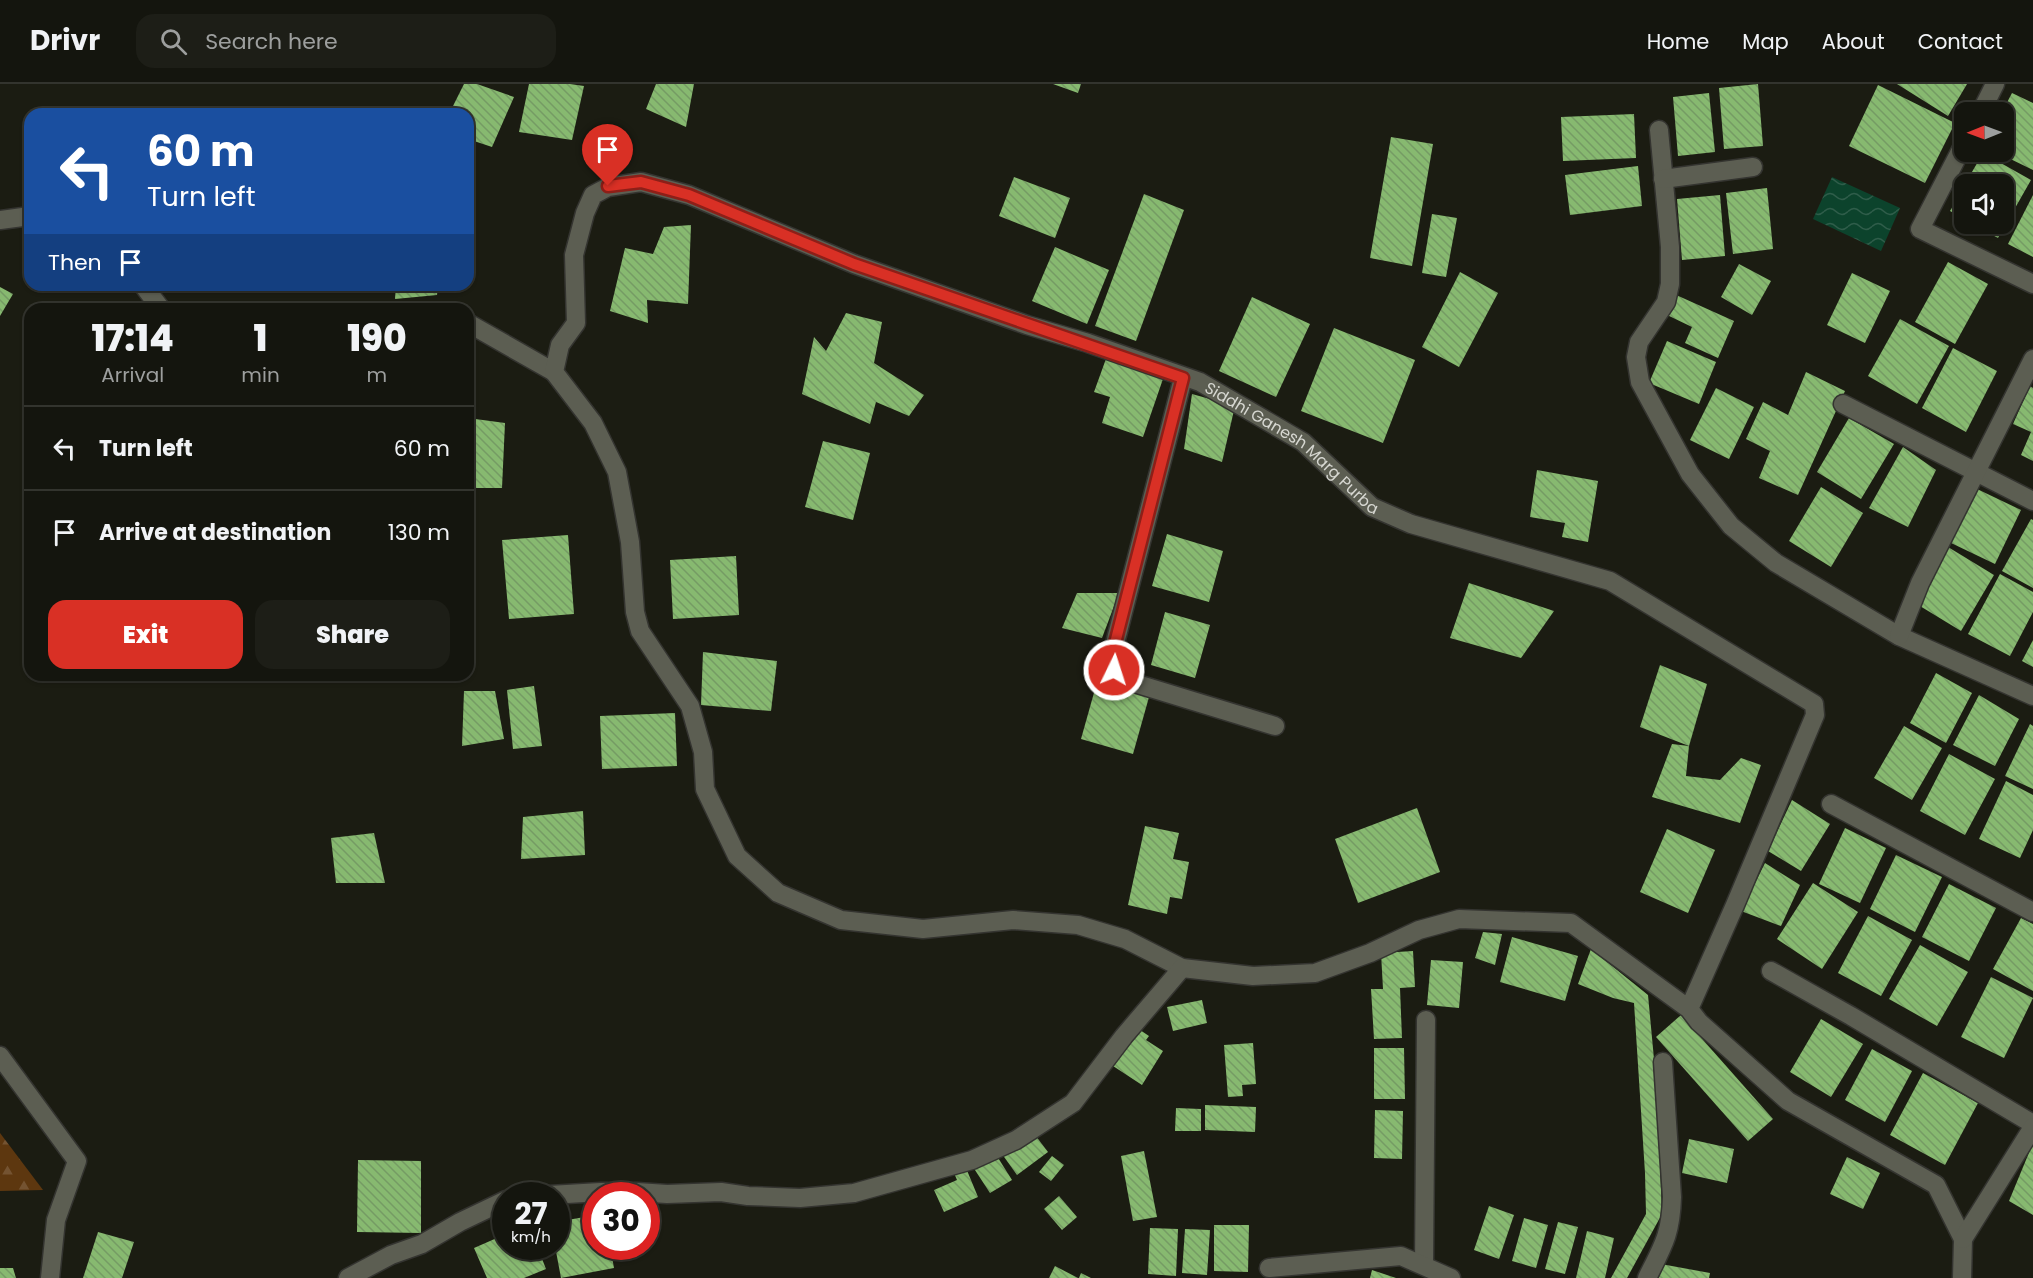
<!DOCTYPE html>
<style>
body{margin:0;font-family:Poppins,sans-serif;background:#1d1e17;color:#f1f3f6;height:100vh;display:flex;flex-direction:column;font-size:22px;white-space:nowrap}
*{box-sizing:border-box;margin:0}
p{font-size:20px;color:#9d9f9e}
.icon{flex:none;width:33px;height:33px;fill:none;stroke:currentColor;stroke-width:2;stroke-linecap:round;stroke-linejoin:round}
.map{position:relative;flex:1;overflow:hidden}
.drawer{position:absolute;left:24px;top:219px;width:450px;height:378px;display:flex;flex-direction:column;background:#14150e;border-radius:18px;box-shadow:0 2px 4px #0004,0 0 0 2px #33342e}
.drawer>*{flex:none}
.banner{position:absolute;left:24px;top:24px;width:450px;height:183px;border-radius:18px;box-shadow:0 2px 4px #0004,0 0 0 2px #33342e;background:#1a4fa0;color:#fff;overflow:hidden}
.needle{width:39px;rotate:269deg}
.fabs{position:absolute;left:1954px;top:18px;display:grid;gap:12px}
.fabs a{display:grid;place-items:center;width:60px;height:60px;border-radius:12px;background:#14150e;box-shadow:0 2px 4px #0004,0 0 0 2px #33342e;font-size:30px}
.speed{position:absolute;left:492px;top:1098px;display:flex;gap:12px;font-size:30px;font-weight:700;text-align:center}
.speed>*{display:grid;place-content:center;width:78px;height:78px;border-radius:50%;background:#14150e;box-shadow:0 2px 4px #0004,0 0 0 2px #33342e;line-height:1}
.speed small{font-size:15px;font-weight:400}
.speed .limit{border:9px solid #d22;background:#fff;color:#111}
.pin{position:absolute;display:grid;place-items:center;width:51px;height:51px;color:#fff;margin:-62px -26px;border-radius:50% 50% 50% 0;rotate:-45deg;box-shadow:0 0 6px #0007}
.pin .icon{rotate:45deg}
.me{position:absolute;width:66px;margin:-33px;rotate:4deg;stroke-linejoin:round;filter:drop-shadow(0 0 4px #0008)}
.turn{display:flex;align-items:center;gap:21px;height:126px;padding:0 24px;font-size:27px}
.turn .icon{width:78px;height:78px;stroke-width:2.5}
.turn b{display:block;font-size:42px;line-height:51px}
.then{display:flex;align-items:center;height:57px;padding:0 24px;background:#0003;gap:12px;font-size:22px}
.eta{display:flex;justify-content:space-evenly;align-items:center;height:102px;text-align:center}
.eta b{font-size:36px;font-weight:800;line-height:42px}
.button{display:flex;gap:12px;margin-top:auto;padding:12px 24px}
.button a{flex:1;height:69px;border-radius:18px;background:#d93025;color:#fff;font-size:24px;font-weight:800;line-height:69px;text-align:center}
.button a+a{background:#1d1e17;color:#f1f3f6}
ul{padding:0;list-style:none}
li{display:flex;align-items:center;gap:18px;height:84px;padding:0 24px;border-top:2px solid #33342e}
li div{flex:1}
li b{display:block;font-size:22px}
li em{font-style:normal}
header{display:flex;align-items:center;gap:36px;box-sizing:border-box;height:84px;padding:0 30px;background:#14150e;border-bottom:2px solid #33342e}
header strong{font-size:28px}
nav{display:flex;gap:33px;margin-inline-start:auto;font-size:21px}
.search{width:420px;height:54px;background:#1d1e17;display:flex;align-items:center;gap:15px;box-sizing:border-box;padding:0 21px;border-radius:18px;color:#9d9f9e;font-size:22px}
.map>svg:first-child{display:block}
.forest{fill:url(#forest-firs)}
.water{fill:url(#water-waves)}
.building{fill:url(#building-back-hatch)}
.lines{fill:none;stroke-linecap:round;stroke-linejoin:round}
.street-casing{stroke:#343430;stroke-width:21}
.street{stroke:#5c5e52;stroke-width:18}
.route-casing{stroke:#8d1f18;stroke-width:15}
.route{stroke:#d93025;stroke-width:10}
.labels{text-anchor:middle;stroke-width:6;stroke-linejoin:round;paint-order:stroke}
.street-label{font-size:16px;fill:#d6d7d1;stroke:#1b1c12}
</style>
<header>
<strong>Drivr</strong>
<div class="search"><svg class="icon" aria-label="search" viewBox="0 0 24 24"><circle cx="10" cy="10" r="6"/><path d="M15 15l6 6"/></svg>Search here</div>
<nav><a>Home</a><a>Map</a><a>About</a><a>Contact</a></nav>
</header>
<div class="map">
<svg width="2033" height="1194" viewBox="0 0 2033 1194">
<defs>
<pattern id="forest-firs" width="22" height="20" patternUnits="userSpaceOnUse" patternTransform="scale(1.5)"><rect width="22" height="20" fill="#5d370f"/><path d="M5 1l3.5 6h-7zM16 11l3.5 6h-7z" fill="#745331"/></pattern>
<pattern id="water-waves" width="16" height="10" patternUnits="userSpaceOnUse" patternTransform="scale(1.5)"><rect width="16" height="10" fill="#0c432c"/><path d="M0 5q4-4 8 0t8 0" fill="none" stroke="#2f5d4a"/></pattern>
<pattern id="building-back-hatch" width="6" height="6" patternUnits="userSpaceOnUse" patternTransform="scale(1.5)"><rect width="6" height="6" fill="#87b970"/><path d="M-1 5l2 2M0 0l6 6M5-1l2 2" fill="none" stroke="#759b64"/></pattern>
</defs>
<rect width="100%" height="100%" fill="#1b1c12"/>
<polygon class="forest" points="0,1049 43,1106 0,1107"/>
<polygon class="water" points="1832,93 1900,124 1881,167 1813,135"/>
<g class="building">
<polygon points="464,0 477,0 514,13 492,63 468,55 468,30 449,30"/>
<polygon points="529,0 570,0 584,2 572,56 519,48"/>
<polygon points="656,0 694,0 686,43 646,25"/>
<polygon points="1053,0 1081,0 1078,9"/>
<polygon points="1758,0 1763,62 1724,65 1719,4"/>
<polygon points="1897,0 1967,0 1948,32"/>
<polygon points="1878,1 1955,39 1925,99 1849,62"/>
<polygon points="1709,9 1715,68 1678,72 1673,13"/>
<polygon points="2012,9 2033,19 2033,86 1996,68 2004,68 2004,28 2002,28"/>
<polygon points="1634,30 1636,74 1563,77 1561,33"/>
<polygon points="1391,53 1433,60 1412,182 1370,174"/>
<polygon points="1983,69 2031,96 1998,154 1972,140 2004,140 2004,100 1965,100"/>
<polygon points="1638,82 1642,122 1570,131 1565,91"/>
<polygon points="1014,93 1070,114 1055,154 999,132"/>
<polygon points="1965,101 1965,135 1950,127"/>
<polygon points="1767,104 1773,165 1733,170 1726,109"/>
<polygon points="1144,110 1184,126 1136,257 1095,242"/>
<polygon points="1720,111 1725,172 1682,176 1677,115"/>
<polygon points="2033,111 2033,173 2008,160"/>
<polygon points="1432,130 1457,134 1446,193 1422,189"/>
<polygon points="691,141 688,220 647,216 648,239 610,227 625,164 653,170 664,143"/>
<polygon points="1055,163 1109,186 1087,240 1032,217"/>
<polygon points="1948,178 1988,200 1955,260 1915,238"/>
<polygon points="1739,180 1771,197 1752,231 1721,213"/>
<polygon points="1460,188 1498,209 1459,283 1422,263"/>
<polygon points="1852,189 1890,207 1865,259 1827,241"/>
<polygon points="396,201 438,201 437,211 395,215"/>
<polygon points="0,203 13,210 0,232"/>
<polygon points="1674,210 1734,237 1718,274 1685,259 1692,243 1665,230"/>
<polygon points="1252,213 1310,240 1276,313 1219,287"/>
<polygon points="846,229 882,238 874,279 924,311 909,332 876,318 870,340 802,310 814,253 826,267"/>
<polygon points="1900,235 1949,262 1917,320 1868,292"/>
<polygon points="1334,244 1415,276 1383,359 1301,327"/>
<polygon points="1667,257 1716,278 1699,320 1649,299"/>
<polygon points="1953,264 1997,287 1966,348 1922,324"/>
<polygon points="1107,272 1164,292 1143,353 1102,339 1110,313 1094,308"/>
<polygon points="1806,288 1845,307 1798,411 1759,394 1770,367 1746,355 1763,318 1788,331"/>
<polygon points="2030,302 2033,304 2033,377 2021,371 2031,348 2013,340"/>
<polygon points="1716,304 1754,323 1729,375 1690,356"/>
<polygon points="1192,310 1235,322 1222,378 1184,365"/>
<polygon points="468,334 505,339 502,404 468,404"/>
<polygon points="1849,334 1894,360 1861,415 1817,388"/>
<polygon points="823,357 870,369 853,436 805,423"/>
<polygon points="1903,363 1936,386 1908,443 1869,424"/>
<polygon points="1537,386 1598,397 1588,458 1562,453 1565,439 1530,433"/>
<polygon points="1821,403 1863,429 1831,483 1789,457"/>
<polygon points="1975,404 2021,426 1995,480 1949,458"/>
<polygon points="2031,435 2033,436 2033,504 2002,487"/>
<polygon points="1167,450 1223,467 1209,518 1152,502"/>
<polygon points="568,451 574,530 509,535 502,456"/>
<polygon points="1948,463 1994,491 1961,547 1915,519"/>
<polygon points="736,472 739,531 673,535 670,476"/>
<polygon points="2000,490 2033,508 2033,528 2010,572 1968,550"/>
<polygon points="1469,499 1554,527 1521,574 1450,554"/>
<polygon points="1077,509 1119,509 1102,554 1062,544"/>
<polygon points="1165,528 1210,541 1195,594 1151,581"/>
<polygon points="2033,556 2033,583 2022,577"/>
<polygon points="703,568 777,577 771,627 701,621"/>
<polygon points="1660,581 1707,600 1689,662 1640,643"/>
<polygon points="1936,589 1972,609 1946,659 1910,639"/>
<polygon points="1097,598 1149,613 1133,670 1081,655"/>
<polygon points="534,602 542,662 513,665 507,606"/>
<polygon points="464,607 495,607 504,655 462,662"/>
<polygon points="1979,611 2019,635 1995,682 1953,661"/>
<polygon points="675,629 677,682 602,685 600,632"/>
<polygon points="2030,640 2033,642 2033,705 2005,692"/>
<polygon points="1904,642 1942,664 1912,716 1874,694"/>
<polygon points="1672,660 1689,662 1686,692 1720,696 1741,674 1761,681 1740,739 1652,713"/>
<polygon points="1949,670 1995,695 1965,751 1920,727"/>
<polygon points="2006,697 2033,711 2033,746 2020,774 1979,755"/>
<polygon points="1792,716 1830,740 1801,787 1768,767"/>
<polygon points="1417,724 1440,788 1358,819 1335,755"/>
<polygon points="583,727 585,771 521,775 523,733"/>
<polygon points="1145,742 1179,749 1173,775 1189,778 1182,815 1170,813 1167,830 1128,821"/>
<polygon points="1845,744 1886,764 1860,819 1819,800"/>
<polygon points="1667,745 1715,766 1688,829 1640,808"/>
<polygon points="374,749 385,799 336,799 331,754"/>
<polygon points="1896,771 1942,793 1915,848 1870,825"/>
<polygon points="1765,779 1800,801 1781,842 1741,827"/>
<polygon points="1813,799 1858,828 1822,885 1777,855"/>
<polygon points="1949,800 1996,824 1969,877 1922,853"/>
<polygon points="1868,832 1912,856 1881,912 1838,889"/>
<polygon points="2021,834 2033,840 2033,907 1993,885"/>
<polygon points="1483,848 1502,850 1495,881 1475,874"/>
<polygon points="1512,853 1578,872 1565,917 1500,898"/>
<polygon points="1920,861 1968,888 1937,942 1889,915"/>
<polygon points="1591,865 1648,911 1657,1007 1662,1130 1627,1194 1611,1194 1646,1130 1645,1089 1634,919 1613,914 1578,900"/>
<polygon points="1413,867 1415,903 1400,904 1402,954 1374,955 1371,905 1383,905 1381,869"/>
<polygon points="1431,876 1463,878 1459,924 1427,921"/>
<polygon points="1991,893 2033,914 2004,974 1961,953"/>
<polygon points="1202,916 1207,939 1173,947 1167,923"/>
<polygon points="1681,931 1773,1035 1748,1057 1656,953"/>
<polygon points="1821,935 1863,960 1831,1013 1790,988"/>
<polygon points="1137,944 1149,952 1146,956 1163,967 1142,1001 1113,982"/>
<polygon points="1253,959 1256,1000 1242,1001 1243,1012 1228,1013 1224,961"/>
<polygon points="1374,964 1404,964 1405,1015 1374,1015"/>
<polygon points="1872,965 1912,987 1885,1038 1845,1016"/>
<polygon points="1923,989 1978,1019 1945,1081 1890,1051"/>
<polygon points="1205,1021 1256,1023 1255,1048 1205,1046"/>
<polygon points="1176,1024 1201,1025 1201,1047 1175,1047"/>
<polygon points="1375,1026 1403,1027 1402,1075 1374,1074"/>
<polygon points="1032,1047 1048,1068 1017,1091 1002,1070"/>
<polygon points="1689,1055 1734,1065 1727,1099 1682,1089"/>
<polygon points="2033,1059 2033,1131 2009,1117"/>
<polygon points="1144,1067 1157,1133 1133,1137 1121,1072"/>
<polygon points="995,1069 1012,1096 990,1109 973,1083"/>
<polygon points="1052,1072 1064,1081 1051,1097 1039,1088"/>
<polygon points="1847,1073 1880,1089 1863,1125 1830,1110"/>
<polygon points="358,1076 421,1077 421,1149 357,1148"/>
<polygon points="966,1084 978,1113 944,1128 934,1106 957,1096 954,1089"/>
<polygon points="1059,1112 1077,1133 1062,1146 1044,1125"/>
<polygon points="1489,1122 1514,1131 1499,1175 1474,1166"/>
<polygon points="596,1131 596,1162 610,1162 614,1184 561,1194 555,1162 556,1138"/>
<polygon points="1524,1134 1548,1141 1536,1184 1512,1177"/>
<polygon points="1558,1138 1578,1143 1565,1190 1545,1185"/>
<polygon points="1214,1141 1249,1141 1248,1188 1214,1187"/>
<polygon points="1150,1144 1178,1145 1176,1192 1148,1190"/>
<polygon points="1185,1145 1210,1146 1207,1191 1182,1189"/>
<polygon points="1587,1147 1614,1154 1605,1194 1576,1194"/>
<polygon points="98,1148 134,1158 122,1194 83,1194"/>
<polygon points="506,1150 506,1162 537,1162 546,1185 524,1194 487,1194 474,1164"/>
<polygon points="1661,1180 1710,1189 1709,1194 1659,1194"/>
<polygon points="1055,1182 1078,1194 1049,1194"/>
<polygon points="0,1184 13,1184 16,1194 0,1194"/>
<polygon points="1372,1186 1396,1194 1370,1194"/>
<polygon points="1081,1189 1091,1194 1079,1194"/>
</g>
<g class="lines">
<defs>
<g id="street">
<polyline points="1981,28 1995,0"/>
<polyline points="1659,46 1670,163 1670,200 1666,218 1639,258 1636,273 1640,298 1690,390 1731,442 1776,479 1899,552 2033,612"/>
<polyline points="1965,58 1920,145 2033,200"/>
<polyline points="1663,95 1753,83"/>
<polyline points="0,136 30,132"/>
<polyline points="143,201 161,225"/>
<polyline points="468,239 554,288"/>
<polyline points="1183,294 1112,571 1114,586 1121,595 1275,642"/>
<polyline points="1843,320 2033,417"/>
<polyline points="1899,552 1920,499 2033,275"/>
<polyline points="1831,720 2033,828"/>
<polyline points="1771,887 1851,932 2033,1040"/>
<path id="s1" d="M1689 925 1571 839 1459 835 1419 846 1370 869 1315 889 1253 892 1182 884 1125 855 1078 841 1013 836 923 845 841 836 778 809 737 772 705 705 703 668 690 622 640 547 635 528 630 458 617 388 593 339 554 288 560 261 576 239 574 171 585 129 593 111 608 103 641 98 689 111 854 180 1027 241 1088 259 1200 298 1303 358 1372 423 1411 440 1610 497 1814 620 1815 631 1735 821 1689 925 1699 938 1788 1017 1936 1101 1963 1155 1962 1194"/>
<polyline points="0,972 77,1077 56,1136 50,1194"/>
<polyline points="532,1112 601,1108 637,1108 667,1110 721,1108 748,1112 800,1114 854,1109 972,1076 1016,1056 1073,1019 1124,952 1182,884"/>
<polyline points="1963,1155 2033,1043"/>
<polyline points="1424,1181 1426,936"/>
<polyline points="1269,1184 1401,1172 1451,1194"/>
<polyline points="348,1194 391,1171 422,1160 460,1138 506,1116"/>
<path d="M1647 1194C1663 1162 1671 1150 1672 1113L1663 978"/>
</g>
</defs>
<use href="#street" class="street-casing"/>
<use href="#street" class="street"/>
</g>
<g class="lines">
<defs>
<polyline id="route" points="608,102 641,98 689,111 854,180 1183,294 1112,571 1114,586"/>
</defs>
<use href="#route" class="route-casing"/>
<use href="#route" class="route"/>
</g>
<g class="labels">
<g class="street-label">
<text dy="6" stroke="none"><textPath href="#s1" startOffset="2494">Siddhi Ganesh Marg Purba</textPath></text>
</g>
</g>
</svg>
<div class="fabs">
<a><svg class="needle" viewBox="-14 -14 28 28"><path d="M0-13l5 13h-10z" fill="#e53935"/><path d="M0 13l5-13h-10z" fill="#9d9f9e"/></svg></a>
<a><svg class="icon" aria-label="sound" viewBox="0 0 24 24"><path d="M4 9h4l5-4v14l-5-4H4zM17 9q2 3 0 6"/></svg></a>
</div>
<div class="speed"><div>27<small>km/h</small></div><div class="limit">30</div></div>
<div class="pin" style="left:608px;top:102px;background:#d93025"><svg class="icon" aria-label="arrive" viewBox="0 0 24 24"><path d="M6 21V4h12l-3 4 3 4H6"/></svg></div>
<svg class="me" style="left:1114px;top:586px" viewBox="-20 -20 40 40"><circle r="17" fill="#d93025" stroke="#fff" stroke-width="3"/><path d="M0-11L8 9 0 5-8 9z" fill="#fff"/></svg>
<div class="banner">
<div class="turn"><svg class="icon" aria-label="left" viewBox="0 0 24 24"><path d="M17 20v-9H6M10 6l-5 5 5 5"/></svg><div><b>60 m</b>Turn left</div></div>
<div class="then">Then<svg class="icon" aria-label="arrive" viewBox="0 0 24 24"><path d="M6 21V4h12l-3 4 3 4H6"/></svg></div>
</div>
<section class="drawer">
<div class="eta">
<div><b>17:14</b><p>Arrival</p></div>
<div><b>1</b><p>min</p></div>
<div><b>190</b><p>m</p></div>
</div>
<ul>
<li><svg class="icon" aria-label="left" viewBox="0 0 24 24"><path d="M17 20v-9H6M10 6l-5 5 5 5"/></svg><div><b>Turn left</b></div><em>60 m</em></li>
<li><svg class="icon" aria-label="arrive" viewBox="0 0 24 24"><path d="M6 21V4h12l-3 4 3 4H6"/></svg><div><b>Arrive at destination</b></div><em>130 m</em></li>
</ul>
<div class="button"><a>Exit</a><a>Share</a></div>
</section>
</div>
